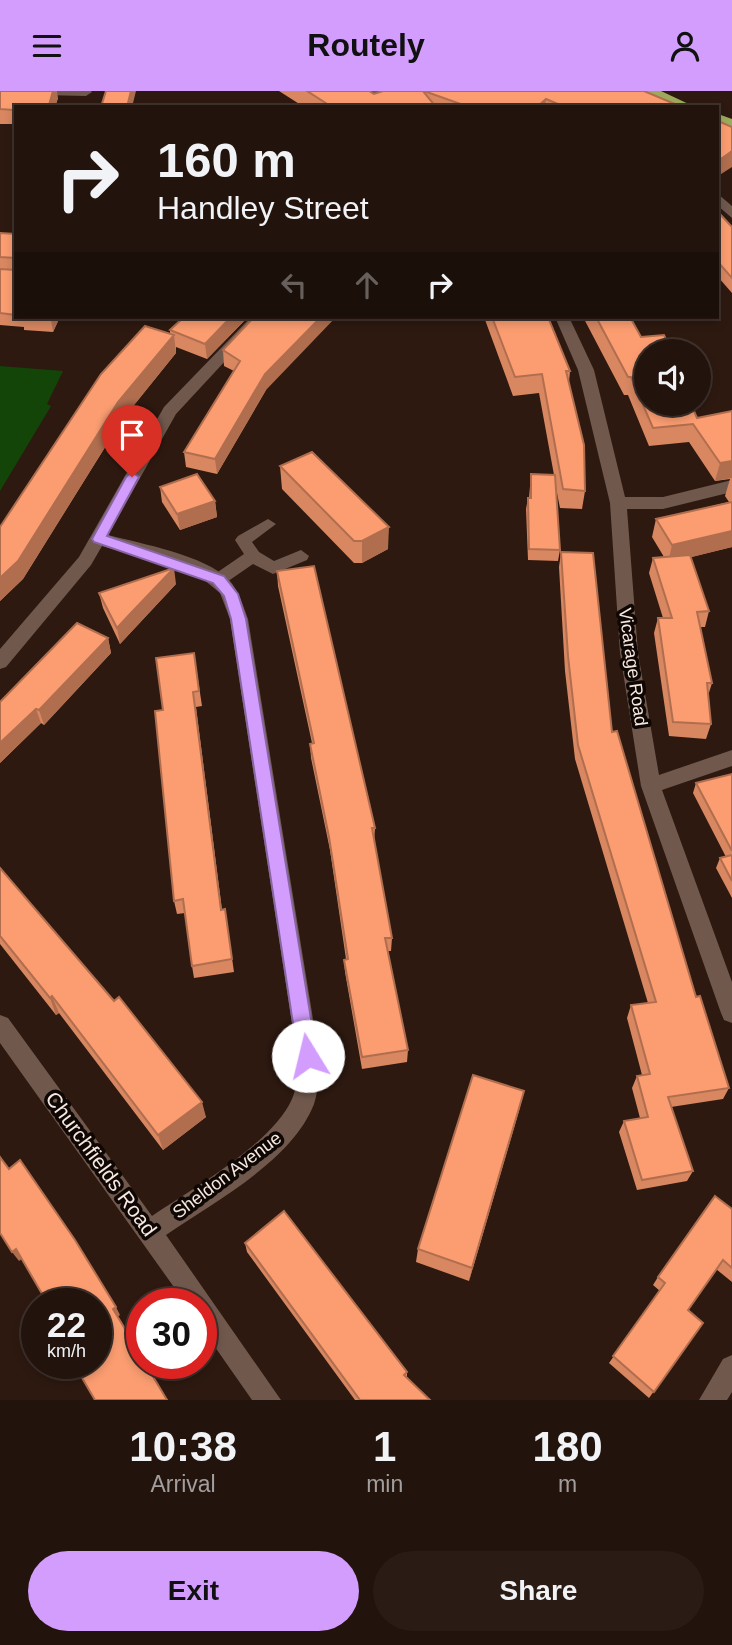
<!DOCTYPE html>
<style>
body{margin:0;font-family:Arial,sans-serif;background:#2a1c15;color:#f1f3f6;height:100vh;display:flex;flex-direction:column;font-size:26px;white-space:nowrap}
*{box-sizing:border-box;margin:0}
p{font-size:23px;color:#a29e9d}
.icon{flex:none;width:38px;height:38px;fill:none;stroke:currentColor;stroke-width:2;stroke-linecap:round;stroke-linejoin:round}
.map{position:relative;height:1309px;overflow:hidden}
.drawer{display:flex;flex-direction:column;background:#22130c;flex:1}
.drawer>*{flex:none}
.guide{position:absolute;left:14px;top:14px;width:705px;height:214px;border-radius:0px;box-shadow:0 4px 10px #0003,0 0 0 2px #3f322d;background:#22130c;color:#f1f3f6;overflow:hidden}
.fabs{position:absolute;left:634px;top:248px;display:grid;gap:14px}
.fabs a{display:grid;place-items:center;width:77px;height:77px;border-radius:50%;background:#22130c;box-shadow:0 4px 10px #0003,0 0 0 2px #3f322d;font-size:35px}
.speed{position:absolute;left:21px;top:1197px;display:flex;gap:14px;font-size:35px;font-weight:700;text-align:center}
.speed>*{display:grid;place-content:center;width:91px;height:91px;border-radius:50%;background:#22130c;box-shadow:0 4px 10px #0003,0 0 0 2px #3f322d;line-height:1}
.speed small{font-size:18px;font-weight:400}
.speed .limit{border:10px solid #d22;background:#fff;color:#111}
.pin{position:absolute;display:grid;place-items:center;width:60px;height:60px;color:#fff;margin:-72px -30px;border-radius:50% 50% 50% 0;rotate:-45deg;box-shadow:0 0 7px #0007}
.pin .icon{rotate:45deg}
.me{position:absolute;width:77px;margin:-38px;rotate:351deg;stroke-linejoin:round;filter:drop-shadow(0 0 5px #0008)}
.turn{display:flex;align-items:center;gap:24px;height:147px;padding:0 28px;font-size:32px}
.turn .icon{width:91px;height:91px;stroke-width:2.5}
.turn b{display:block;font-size:49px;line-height:60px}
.lanes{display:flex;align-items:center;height:66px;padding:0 28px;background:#0003;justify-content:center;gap:35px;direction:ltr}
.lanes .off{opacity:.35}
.eta{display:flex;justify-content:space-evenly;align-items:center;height:119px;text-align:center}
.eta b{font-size:42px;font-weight:700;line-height:49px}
.cta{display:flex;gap:14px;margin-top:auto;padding:14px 28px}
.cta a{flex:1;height:80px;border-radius:42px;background:#d29dfd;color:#111;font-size:28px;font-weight:700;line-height:80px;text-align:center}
.cta a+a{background:#2a1c15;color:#f1f3f6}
header{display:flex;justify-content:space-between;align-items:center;height:91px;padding:0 28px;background:#d29dfd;color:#111;font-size:32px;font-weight:700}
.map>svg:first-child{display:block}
.green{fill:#134509}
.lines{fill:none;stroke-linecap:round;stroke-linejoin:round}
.service{fill:#70584d;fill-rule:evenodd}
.minor{fill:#70584d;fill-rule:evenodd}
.trunk{fill:#9eaa5a;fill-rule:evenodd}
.wall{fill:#d88761}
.shaded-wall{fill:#b06e4f}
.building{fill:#fb9d71;stroke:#b06e4f;stroke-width:2}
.route{fill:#d29dfd;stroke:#8866a4;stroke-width:2}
.labels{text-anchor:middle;stroke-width:7;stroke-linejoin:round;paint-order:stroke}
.street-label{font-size:18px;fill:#f7e9e2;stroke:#0f0704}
.near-street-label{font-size:21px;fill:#f7e9e2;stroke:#0f0704}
</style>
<header><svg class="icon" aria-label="menu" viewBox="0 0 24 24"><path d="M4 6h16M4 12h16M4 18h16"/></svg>Routely<svg class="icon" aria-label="person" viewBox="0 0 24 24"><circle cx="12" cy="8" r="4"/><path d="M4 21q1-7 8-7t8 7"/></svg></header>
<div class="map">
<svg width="732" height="1309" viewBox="0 0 732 1309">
<rect width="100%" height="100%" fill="#2d1910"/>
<polygon class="green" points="0,275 63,280 47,313 51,315 0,400"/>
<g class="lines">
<polygon class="service" points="268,428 276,433 252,451 259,461 274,470 301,459 309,465 307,469 273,483 253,473 224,493 212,493 210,489 212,485 244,463 235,449 238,445"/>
<g class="minor">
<polygon points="37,0 91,0 92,1 86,5 43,4"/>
<polygon points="368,0 382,0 405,16 390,16"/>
<polygon points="718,103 732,115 732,127 718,115"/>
<path d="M251 226H266L176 323 108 444C142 453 205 464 229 489 239 500 243 515 248 528L319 965C319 981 319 998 314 1013 292 1070 214 1111 166 1144L281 1309H252L201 1236V1213H186L0 952V924L8 927 152 1125C192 1098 273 1052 292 1008 298 995 297 979 297 965L230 528 220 502 203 488 173 475 102 455 91 474 6 576 0 578V558L79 466 164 316Z"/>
<polygon points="555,226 569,226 594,279 625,406 663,406 732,389 732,401 663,418 627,418 638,562 659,684 732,659 732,675 662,699 732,891 732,932 724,929 721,922 641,695 620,562 610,412 578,279"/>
<polygon points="732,1264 732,1301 727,1309 699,1309 723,1268"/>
</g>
<g class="trunk">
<polygon points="644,0 661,0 695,16 678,16"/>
<polygon points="718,23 732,28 732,37 718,31"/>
</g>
</g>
<g class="wall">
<polygon points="0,0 58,7 55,16 16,16 16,33 0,33"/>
<polygon points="279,0 369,0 374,3 402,0 644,0 682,16 304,16"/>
<polygon points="718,121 732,136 732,202 718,186"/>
<polygon points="0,142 16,143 16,226 60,226 53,241 24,239 24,236 0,234"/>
<polygon points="184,226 248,226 207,268 176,256 176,262 122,329 23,488 0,510 0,436 170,243 170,239"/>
<polygon points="254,226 266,299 217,383 186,376 184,361 234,280 224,275 223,259"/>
<polygon points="484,226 548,226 570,280 569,291 585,400 582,418 560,417 555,392 560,459 558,470 528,469 526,418 528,407 529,407 531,383 554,384 539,302 513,305"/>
<polygon points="583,226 630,226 646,261 697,327 732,320 732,456 691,466 709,520 705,536 700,536 712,592 708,605 711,633 706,648 669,645 654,542 658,527 663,527 649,482 653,467 664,466 652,446 656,428 729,411 725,405 730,388 715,390 689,351 649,355 628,304 624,304"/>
<polygon points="280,375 388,458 362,472 354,472 282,398"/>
<polygon points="160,396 215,410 217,426 180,439 162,411"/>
<polygon points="561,461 612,641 696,906 729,997 723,1008 671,1016 693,1080 687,1090 637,1099 619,1041 624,1030 640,1027 632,997 637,985 642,984 627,927 631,914 648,912 575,668 565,580 559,476"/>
<polygon points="277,480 375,737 374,751 392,847 391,860 388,860 408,959 407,971 362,978 345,881 344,869 346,868 330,759 311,667 310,653 312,652 278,495"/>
<polygon points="176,493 120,553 103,517 99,502"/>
<polygon points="108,547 111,562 44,634 41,632 0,672 0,611"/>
<polygon points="194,562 202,615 196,616 222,819 225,818 234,881 194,887 192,875 185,822 177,823 174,810 163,619"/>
<polygon points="732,683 732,807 716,777 720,767 726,766 693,702 696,692"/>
<polygon points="0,777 206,1026 163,1059 59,922 56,924 0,853"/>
<polygon points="520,1016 469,1190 416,1171 418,1158"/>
<polygon points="732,1118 732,1191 716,1178 688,1219 703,1232 649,1307 609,1272 660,1200 653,1194 658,1186"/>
<polygon points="245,1152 407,1281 407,1286 430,1309 355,1309 247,1161"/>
</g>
<g class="shaded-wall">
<polygon points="53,0 57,0 58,7 55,16 49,16"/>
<polygon points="131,0 136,0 132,16 127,16"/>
<polygon points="546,8 545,16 537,16"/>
<polygon points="15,14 16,20 16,33 13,19"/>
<polygon points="732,60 732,76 718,85 718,70"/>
<polygon points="52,226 60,226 53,241 51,229"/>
<polygon points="231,226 248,226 207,268 205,253"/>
<polygon points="321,226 336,226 266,299 217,383 215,368 265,283"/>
<polygon points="174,244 176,262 122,329 23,488 0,510 0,487 118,311"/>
<polygon points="732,370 732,387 715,390 720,372"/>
<polygon points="215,410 217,426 180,439 177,423"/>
<polygon points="389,436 388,458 362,472 362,450"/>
<polygon points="732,440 732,456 668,472 672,454"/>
<polygon points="174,477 176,493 120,553 117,537"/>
<polygon points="108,547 111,562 44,634 39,619"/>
<polygon points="36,618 41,632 0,672 0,652"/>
<polygon points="52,905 59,922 56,924 50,907"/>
<polygon points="524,1000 520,1016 469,1190 472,1177"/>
<polygon points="202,1011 206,1026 163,1059 158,1044"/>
<polygon points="16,1158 23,1167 19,1170 12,1161"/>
<polygon points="116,1216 120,1224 117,1226 113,1218"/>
</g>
<g class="building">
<polygon points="0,0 53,0 49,14 15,14 13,19 0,18"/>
<polygon points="106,0 131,0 127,16 101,16"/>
<polygon points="307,0 369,0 374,3 383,0 423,0 436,16 332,16"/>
<polygon points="424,0 644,0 682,16 565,16 546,8 537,16 469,16"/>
<polygon points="718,30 732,36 732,60 718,70"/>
<polygon points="718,121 732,136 732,187 718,171"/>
<polygon points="0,142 16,143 16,224 0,222 0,178 15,179 15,167 0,166"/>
<polygon points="22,226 52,226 51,229 21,227"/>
<polygon points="184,226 231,226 205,253 170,239"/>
<polygon points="254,226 321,226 265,283 215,368 184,361 240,270 223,259"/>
<polygon points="492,226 548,226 570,280 566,280 584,354 585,400 563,398 542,283 515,286"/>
<polygon points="596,226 630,226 641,246 664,244 672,261 646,261 646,313 691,313 697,327 732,320 732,370 720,372 693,333 653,337 631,286 628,286"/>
<polygon points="145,235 174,244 118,311 18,470 0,487 0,436 101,283"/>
<polygon points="312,361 389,436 362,450 354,450 280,375"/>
<polygon points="197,383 215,410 177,423 160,396"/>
<polygon points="531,383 555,384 560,459 529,458 528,407 531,407"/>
<polygon points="732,411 732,440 672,454 656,428"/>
<polygon points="561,461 593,462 612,641 617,640 696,906 700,905 729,997 668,1006 693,1080 642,1089 624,1030 648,1026 637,985 650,983 631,914 656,911 578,654 568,565"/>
<polygon points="690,464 709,520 697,521 712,592 707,592 711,633 673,631 658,527 672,527 653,467"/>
<polygon points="314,475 375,737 372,737 392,847 385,847 408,959 362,966 344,869 348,868 329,746 310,653 314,652 277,480"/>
<polygon points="174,477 130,523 117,537 99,502"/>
<polygon points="77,532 108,547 39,619 36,618 0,652 0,611"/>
<polygon points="194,562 199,600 193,601 221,819 225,818 232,868 192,875 183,808 174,810 155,620 163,619 156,567"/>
<polygon points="732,683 732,760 696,692"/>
<polygon points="732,764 732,790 720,767"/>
<polygon points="0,777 114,910 119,906 202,1011 158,1044 52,905 50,907 0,845"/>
<polygon points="473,984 524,1000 472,1177 418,1158"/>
<polygon points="0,1066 9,1078 20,1069 75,1149 116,1216 113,1218 142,1266 142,1272 145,1272 167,1309 95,1309 78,1280 84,1276 82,1272 96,1272 96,1213 48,1213 16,1158 12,1161 0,1142"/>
<polygon points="715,1105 732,1118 732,1177 723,1169 688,1219 703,1232 654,1301 613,1265 665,1192 658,1186"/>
<polygon points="284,1120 407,1281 404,1284 430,1309 360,1309 245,1152"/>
</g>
<polygon class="route" points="132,381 139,386 107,445 224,485 238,503 246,528 317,965 314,971 308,974 301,971 298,965 231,528 224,505 213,492 94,451 92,448 126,386"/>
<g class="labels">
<g class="street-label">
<text transform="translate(633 576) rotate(82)" y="6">Vicarage Road</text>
<text transform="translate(227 1084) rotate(-37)" y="6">Sheldon Avenue</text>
</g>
<g class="near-street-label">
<text transform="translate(101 1073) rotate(54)" y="7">Churchfields Road</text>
</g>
</g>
</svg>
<div class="fabs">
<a><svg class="icon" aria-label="sound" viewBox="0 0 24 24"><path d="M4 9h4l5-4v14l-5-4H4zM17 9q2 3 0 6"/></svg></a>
</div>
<div class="speed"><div>22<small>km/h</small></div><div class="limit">30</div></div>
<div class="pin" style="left:132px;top:386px;background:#d93025"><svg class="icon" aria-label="arrive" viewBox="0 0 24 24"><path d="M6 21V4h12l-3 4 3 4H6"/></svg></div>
<svg class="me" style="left:308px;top:965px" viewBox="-20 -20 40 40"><circle r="19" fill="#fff"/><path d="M0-13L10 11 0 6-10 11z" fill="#d29dfd"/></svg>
<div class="guide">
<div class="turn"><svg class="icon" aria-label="right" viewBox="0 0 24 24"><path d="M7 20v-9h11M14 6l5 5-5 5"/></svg><div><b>160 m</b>Handley Street</div></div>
<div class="lanes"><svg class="icon off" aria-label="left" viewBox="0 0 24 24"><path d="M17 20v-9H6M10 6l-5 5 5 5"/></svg><svg class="icon off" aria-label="ahead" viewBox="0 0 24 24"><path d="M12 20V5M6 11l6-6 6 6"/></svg><svg class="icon" aria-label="right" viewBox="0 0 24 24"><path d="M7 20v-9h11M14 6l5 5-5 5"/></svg></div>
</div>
</div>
<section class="drawer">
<div class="eta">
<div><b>10:38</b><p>Arrival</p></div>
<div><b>1</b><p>min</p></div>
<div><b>180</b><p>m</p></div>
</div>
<div class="cta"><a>Exit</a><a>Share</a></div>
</section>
